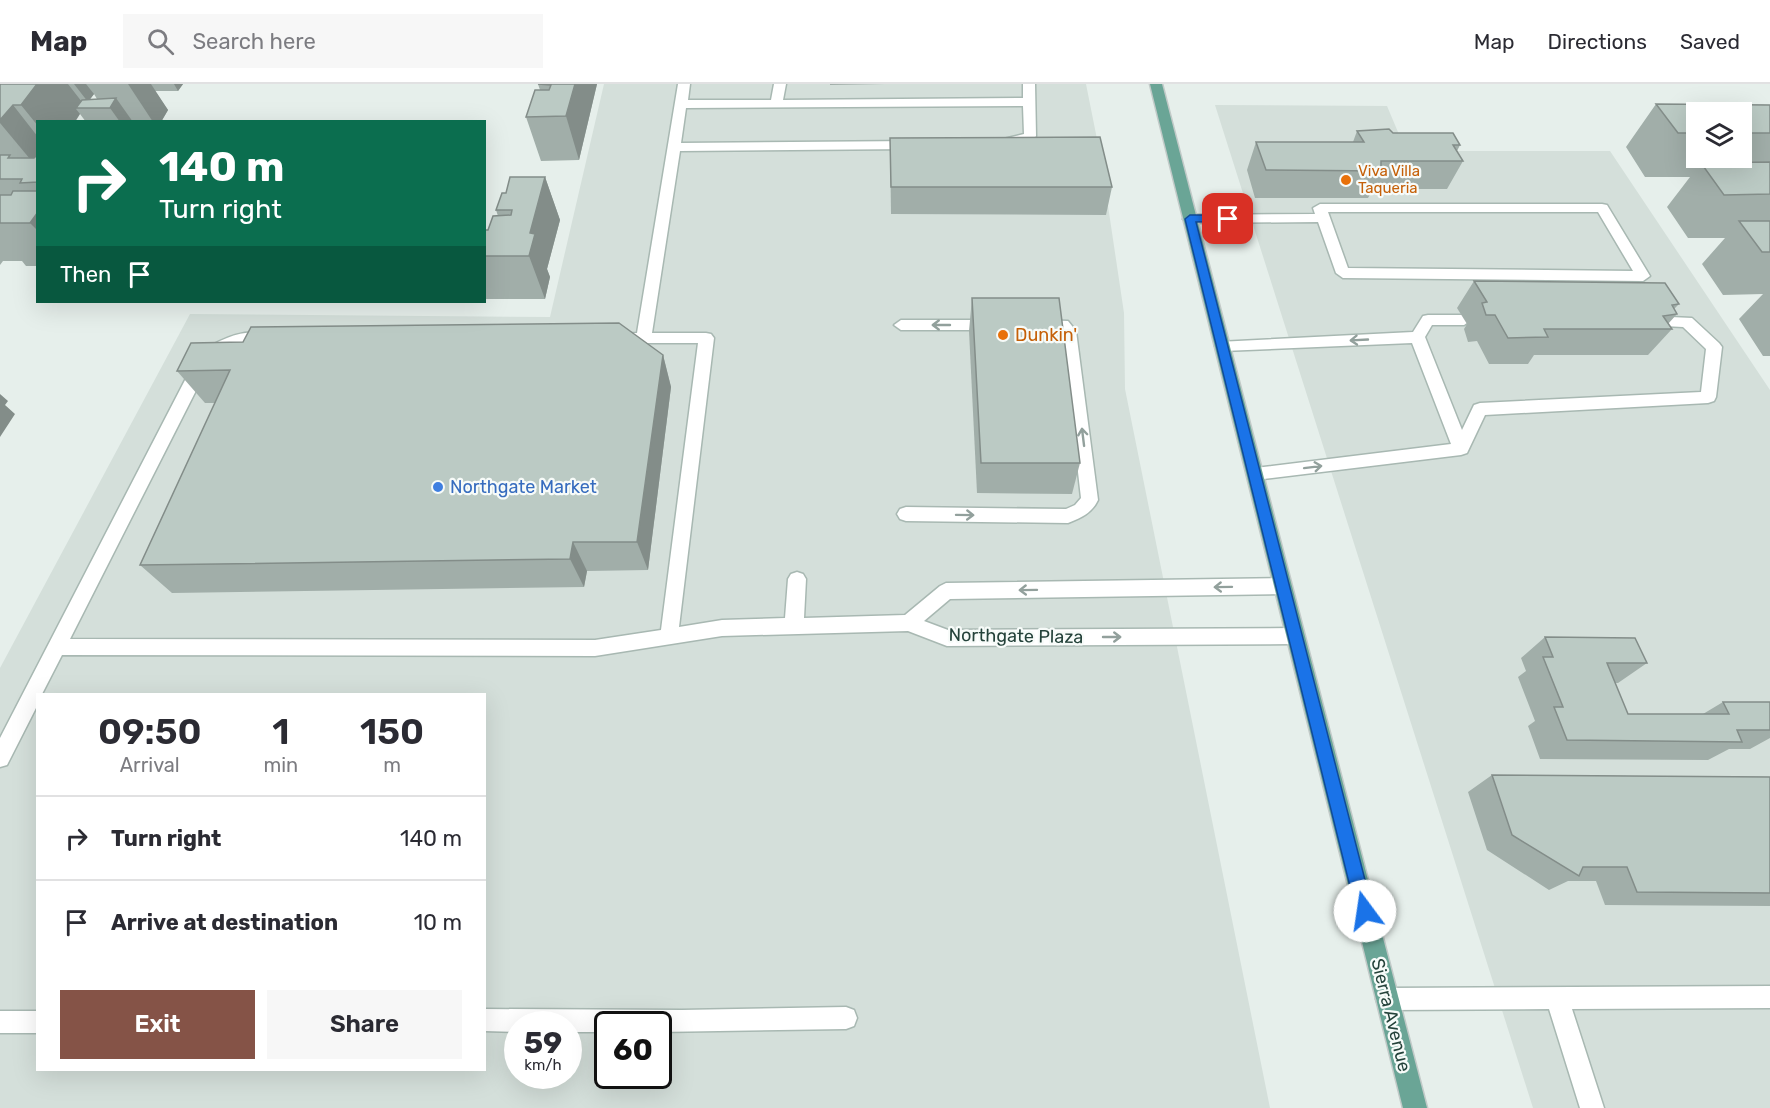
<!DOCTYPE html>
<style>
body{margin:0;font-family:Rubik,sans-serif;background:#f7f7f7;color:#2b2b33;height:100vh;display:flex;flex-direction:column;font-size:22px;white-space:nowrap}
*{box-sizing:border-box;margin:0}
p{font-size:20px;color:#7c7c81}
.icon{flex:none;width:33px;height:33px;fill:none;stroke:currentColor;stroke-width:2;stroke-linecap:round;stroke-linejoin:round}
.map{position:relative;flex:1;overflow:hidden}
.drawer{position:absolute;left:36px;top:609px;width:450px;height:378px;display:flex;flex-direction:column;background:#fff;border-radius:0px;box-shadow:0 6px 24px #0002}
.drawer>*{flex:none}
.top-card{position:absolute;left:36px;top:36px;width:450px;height:183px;border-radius:0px;box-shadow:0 6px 24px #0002;background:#0b6e4f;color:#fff;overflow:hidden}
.tools{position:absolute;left:1686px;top:18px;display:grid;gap:12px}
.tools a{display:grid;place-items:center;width:66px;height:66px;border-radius:0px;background:#fff;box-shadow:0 6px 24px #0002;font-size:30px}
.speed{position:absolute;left:504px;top:927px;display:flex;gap:12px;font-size:30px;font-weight:700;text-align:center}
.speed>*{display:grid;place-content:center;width:78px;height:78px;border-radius:50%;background:#fff;box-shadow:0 6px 24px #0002;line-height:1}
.speed small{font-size:15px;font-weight:400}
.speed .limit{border:3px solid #111;border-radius:9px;background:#fff;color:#111}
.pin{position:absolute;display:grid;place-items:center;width:51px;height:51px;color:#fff;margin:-26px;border-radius:12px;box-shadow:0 3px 9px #0006}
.me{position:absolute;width:66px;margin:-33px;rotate:346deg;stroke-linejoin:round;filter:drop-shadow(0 0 4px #0008)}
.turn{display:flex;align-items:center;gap:21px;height:126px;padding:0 24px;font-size:27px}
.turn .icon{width:78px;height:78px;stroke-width:2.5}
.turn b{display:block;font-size:42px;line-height:51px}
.then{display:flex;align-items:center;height:57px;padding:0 24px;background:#0003;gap:12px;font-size:22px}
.eta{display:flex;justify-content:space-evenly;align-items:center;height:102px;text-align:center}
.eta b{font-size:36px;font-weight:600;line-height:42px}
.cta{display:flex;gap:12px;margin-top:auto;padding:12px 24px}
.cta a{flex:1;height:69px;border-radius:0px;background:#855347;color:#fff;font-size:24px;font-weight:600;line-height:69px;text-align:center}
.cta a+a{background:#f7f7f7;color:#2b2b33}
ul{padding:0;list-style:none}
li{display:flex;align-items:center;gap:18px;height:84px;padding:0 24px;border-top:2px solid #e1e1e2}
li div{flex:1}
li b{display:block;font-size:22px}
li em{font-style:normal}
header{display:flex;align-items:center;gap:36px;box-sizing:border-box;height:84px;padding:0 30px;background:#fff;border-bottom:2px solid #e1e1e2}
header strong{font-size:28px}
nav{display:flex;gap:33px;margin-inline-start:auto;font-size:21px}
.search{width:420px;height:54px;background:#f7f7f7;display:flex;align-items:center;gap:15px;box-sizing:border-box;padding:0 21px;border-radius:0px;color:#7c7c81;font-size:22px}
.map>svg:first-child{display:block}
.built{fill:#d4dfda;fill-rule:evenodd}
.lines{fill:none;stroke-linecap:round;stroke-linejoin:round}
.minor-casing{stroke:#a8b8b2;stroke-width:3}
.major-casing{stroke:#c2cac8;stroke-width:3}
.minor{fill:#fff;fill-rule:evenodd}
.major{fill:#6aa596;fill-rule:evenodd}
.wall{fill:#a1aea9;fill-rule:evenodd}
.shaded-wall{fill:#838d89}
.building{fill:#bbcac4;stroke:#838d89;stroke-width:1.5}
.oneway{stroke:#92a09c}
.route{fill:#1a73e8;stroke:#114b97;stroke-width:1.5}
.food-dot{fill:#e8710a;stroke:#f7fbf9;stroke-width:2}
.shop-dot{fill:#3f7fe0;stroke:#f7fbf9;stroke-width:2}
.labels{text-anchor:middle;stroke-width:4.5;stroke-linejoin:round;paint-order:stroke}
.far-food-label{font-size:15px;fill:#c56008;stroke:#f7fbf9;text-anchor:start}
.food-label{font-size:18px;fill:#c56008;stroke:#f7fbf9;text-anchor:start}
.shop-label{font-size:18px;fill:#366cbe;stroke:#f7fbf9;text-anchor:start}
.street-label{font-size:18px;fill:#24423a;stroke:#f7fbf9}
</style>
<header>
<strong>Map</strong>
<div class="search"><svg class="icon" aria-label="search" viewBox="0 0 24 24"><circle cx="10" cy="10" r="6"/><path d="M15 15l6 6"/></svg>Search here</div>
<nav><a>Map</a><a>Directions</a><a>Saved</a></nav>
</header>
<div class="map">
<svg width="1770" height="1024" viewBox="0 0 1770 1024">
<rect width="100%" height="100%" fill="#e6efeb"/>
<g class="built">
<path d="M604 0H1086L1101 75 1124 229 1125 305 1270 1024H0V584L190 230 550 233ZM38 610H484V986H38ZM518 940H568V992H518ZM608 940H658V992H608Z"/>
<polygon points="1215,21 1387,22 1406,67 1610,67 1770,306 1770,1024 1533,1024"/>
</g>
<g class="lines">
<defs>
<g id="minor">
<path d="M678 0H690L688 16H771L774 0H786L783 16 1023 14V0H1035L1036 52 1034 55 1000 64 994 60 995 57 1024 50 1023 22 686 24 681 59 913 57 919 61 913 65 680 67 652 249H706L711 250 714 254 679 543 722 536 785 534 788 495 791 490 797 488 803 490 806 495 804 534 905 531 940 502 946 499 1282 494 1288 497 1291 502 1288 507 1282 510 950 515 924 537 948 546 1294 544 1301 546 1303 552 1301 558 1294 560 947 562 908 547 722 552 595 572 62 571 42 610H38V620L7 681 0 683V654L198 271 201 267C224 254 245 243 273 251L276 255 273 259 238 260 212 275 70 555 595 556 661 546 698 259H617L612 258 609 254 612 250 637 249Z"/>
<path d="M1320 120H1602L1607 121 1650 192 1643 197 1343 194 1336 189 1318 138 1190 139 1183 135 1190 131 1315 130 1313 124ZM1328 128H1598L1633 187 1348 184Z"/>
<polygon points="1428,231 1464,231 1471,236 1464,241 1432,241 1425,253 1462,346 1474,321 1480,319 1701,308 1706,265 1683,243 1644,241 1642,237 1644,233 1649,232 1692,234 1719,259 1722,263 1716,313 1714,317 1708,319 1485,331 1467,369 1461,371 1255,396 1249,395 1247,390 1249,385 1255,384 1451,360 1412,259 1223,267 1218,266 1215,262 1218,258 1413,248 1423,232"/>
<polygon points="901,236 992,236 999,241 992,246 901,246 894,241"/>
<path d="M1041 236 1068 237 1076 247 1098 416C1092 429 1081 434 1068 439L906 437 900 435 897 430 900 425 906 423 1066 425 1075 421 1081 414 1062 249 1059 246 1036 245 1034 241 1036 237Z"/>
<polygon points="1770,902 1770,924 1572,925 1604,1024 1580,1024 1549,925 1387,926 1379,923 1376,915 1379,907 1387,904"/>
<polygon points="846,923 854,926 857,934 854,942 846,945 658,948 658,940 608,940 608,948 568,948 568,940 518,940 518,948 484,947 484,925 682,926"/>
<rect x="0" y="927" width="38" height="22"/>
</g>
<polygon id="major" points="1150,0 1162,0 1427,1024 1403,1024"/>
</defs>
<use href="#minor" class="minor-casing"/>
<use href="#major" class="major-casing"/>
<use href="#minor" class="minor"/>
<use href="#major" class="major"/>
</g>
<g class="wall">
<path d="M0 0H183L178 7H155L168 26 161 38H86L80 30 38 38V182H26L22 177H3L0 181ZM94 10 97 15H90Z"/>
<polygon points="538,0 597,0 579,76 541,77 526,33 540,6"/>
<polygon points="830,0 885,0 830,1"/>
<path d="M1656 20 1770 21V272H1763L1739 235 1763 210 1723 211 1702 180 1725 154H1688L1667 123 1690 93H1645L1626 63ZM1696 28H1742V74H1696Z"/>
<polygon points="1357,47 1393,49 1460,61 1457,67 1463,77 1447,105 1373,105 1368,114 1255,114 1247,86 1256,58 1353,58"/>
<polygon points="890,54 1112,103 1106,131 891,130"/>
<polygon points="545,93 560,136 547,185 550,193 545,215 484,215 484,146 488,146 498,132 496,126 506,109"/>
<polygon points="1474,197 1679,220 1674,225 1677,230 1668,240 1672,245 1648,271 1534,271 1528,280 1489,280 1477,257 1468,258 1464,245 1467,240 1457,224"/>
<polygon points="972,214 1080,379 1072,410 977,409 969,247"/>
<polygon points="663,271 671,303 648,486 587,487 584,503 172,509 140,481 215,319 205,319 177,287"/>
<polygon points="1545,553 1647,579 1618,599 1615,599 1628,630 1703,630 1723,618 1770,618 1770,654 1750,665 1729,665 1708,676 1540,675 1528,642 1535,637 1518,593 1526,587 1521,574"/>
<polygon points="1492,691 1770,693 1770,822 1605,821 1596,797 1568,797 1549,806 1487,766 1468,708"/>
</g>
<g class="shaded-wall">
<polygon points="37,0 68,0 82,18 76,25 80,30 75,38 38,38 38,42 21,21"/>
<polygon points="74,0 101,0 86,0 94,10 88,18"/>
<polygon points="128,0 151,0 168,26 161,38 153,38"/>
<polygon points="174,0 183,0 178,7"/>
<polygon points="575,0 597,0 579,76 566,32"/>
<polygon points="116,14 133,38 120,38 110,24"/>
<polygon points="13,21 38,53 38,78 35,81 0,39 0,36"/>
<polygon points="545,93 560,136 547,185 550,193 545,215 529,172 530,149"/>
<polygon points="38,128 38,147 30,139"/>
<polygon points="663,271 671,303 648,486 637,458"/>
<polygon points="0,310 8,317 5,321 15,330 0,353"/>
<polygon points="573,458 587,487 584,503 570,475"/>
</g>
<g class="building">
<polygon points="0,0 37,0 21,21 13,21 0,36"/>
<polygon points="538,0 575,0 566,32 526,33 535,6 549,6 551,1"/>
<polygon points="116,14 110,24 76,24 82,16"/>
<polygon points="1656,20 1770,21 1770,49 1742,49 1742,28 1696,28 1696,49 1678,49"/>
<polygon points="1389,45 1393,49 1453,49 1460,61 1453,61 1463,77 1381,77 1381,87 1266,86 1256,58 1364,58 1357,47"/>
<polygon points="1100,53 1112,103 891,103 890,54"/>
<polygon points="38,70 38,98 20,99 22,95 0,95 0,71 10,71 8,74 34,74"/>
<polygon points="1770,78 1770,110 1724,111 1701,79"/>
<polygon points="510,93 545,93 530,149 535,150 529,172 484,172 484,146 488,146 493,132 511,131 512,126 496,126 502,109 506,109"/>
<polygon points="13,107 38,107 38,128 30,139 0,139 0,111 11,111"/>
<polygon points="1739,137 1770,137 1770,168 1762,168"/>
<polygon points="1474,197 1665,199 1679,220 1672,221 1677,230 1663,232 1672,245 1544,245 1548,253 1508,254 1495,231 1486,231 1482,219 1487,218"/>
<polygon points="972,214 1059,214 1080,379 981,379"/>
<polygon points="619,239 663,271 637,458 573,458 570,475 140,481 230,286 177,287 191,259 243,258 251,243"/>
<polygon points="1545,553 1635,554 1647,579 1607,579 1628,630 1729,630 1723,618 1770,618 1770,646 1737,646 1742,658 1567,656 1554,623 1563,623 1543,573 1553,573"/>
<polygon points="1492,691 1770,693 1770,809 1637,808 1627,783 1583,783 1579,792 1512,751"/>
</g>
<defs><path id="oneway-shaft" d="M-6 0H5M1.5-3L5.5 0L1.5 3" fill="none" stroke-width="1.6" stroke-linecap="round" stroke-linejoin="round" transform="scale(1.5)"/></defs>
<g class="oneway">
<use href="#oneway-shaft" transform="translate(941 241) rotate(180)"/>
<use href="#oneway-shaft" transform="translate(1359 256) rotate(177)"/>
<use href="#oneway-shaft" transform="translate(1083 353) rotate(-97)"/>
<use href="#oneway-shaft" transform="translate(1313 383) rotate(-7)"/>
<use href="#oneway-shaft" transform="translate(965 431) rotate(1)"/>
<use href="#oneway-shaft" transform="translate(1223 503) rotate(179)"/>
<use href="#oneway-shaft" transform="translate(1028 506) rotate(179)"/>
<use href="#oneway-shaft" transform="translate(1112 553)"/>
</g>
<polygon class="route" points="1190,131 1228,131 1233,135 1228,138 1196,138 1373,827 1370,833 1365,835 1359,833 1356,827 1185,135"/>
<g class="food-dot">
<circle cx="1346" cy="96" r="6"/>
<circle cx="1003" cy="251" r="6"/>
</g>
<circle class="shop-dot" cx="438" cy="403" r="6"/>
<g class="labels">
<g class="far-food-label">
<text x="1358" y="92">Viva Villa<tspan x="1358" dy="17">Taqueria</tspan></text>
</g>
<g class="food-label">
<text x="1015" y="257">Dunkin'</text>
</g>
<g class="shop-label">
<text x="450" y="409">Northgate Market</text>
</g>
<g class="street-label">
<text transform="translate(1016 552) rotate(1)" y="6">Northgate Plaza</text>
<text transform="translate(1391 931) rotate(76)" y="6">Sierra Avenue</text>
</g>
</g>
</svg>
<div class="tools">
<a><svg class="icon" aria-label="layers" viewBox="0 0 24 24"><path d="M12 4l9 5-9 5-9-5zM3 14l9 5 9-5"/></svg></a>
</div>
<div class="speed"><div>59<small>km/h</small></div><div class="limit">60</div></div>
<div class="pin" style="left:1228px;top:135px;background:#d93025"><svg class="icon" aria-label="arrive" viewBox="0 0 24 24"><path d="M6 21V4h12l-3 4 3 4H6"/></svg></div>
<svg class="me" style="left:1365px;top:827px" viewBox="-20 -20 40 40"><circle r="19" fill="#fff"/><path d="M0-13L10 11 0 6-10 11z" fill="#1a73e8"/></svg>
<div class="top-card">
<div class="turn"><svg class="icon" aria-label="right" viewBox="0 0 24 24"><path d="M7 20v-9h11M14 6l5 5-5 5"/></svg><div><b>140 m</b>Turn right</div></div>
<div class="then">Then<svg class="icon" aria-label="arrive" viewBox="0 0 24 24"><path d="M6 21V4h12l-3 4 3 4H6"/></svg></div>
</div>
<section class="drawer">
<div class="eta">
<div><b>09:50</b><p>Arrival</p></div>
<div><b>1</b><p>min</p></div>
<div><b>150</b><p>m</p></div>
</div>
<ul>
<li><svg class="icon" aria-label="right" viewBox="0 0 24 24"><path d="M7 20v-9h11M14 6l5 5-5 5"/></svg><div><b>Turn right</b></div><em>140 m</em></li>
<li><svg class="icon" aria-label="arrive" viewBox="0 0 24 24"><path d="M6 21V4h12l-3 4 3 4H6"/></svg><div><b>Arrive at destination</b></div><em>10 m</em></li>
</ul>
<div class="cta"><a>Exit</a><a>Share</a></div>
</section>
</div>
